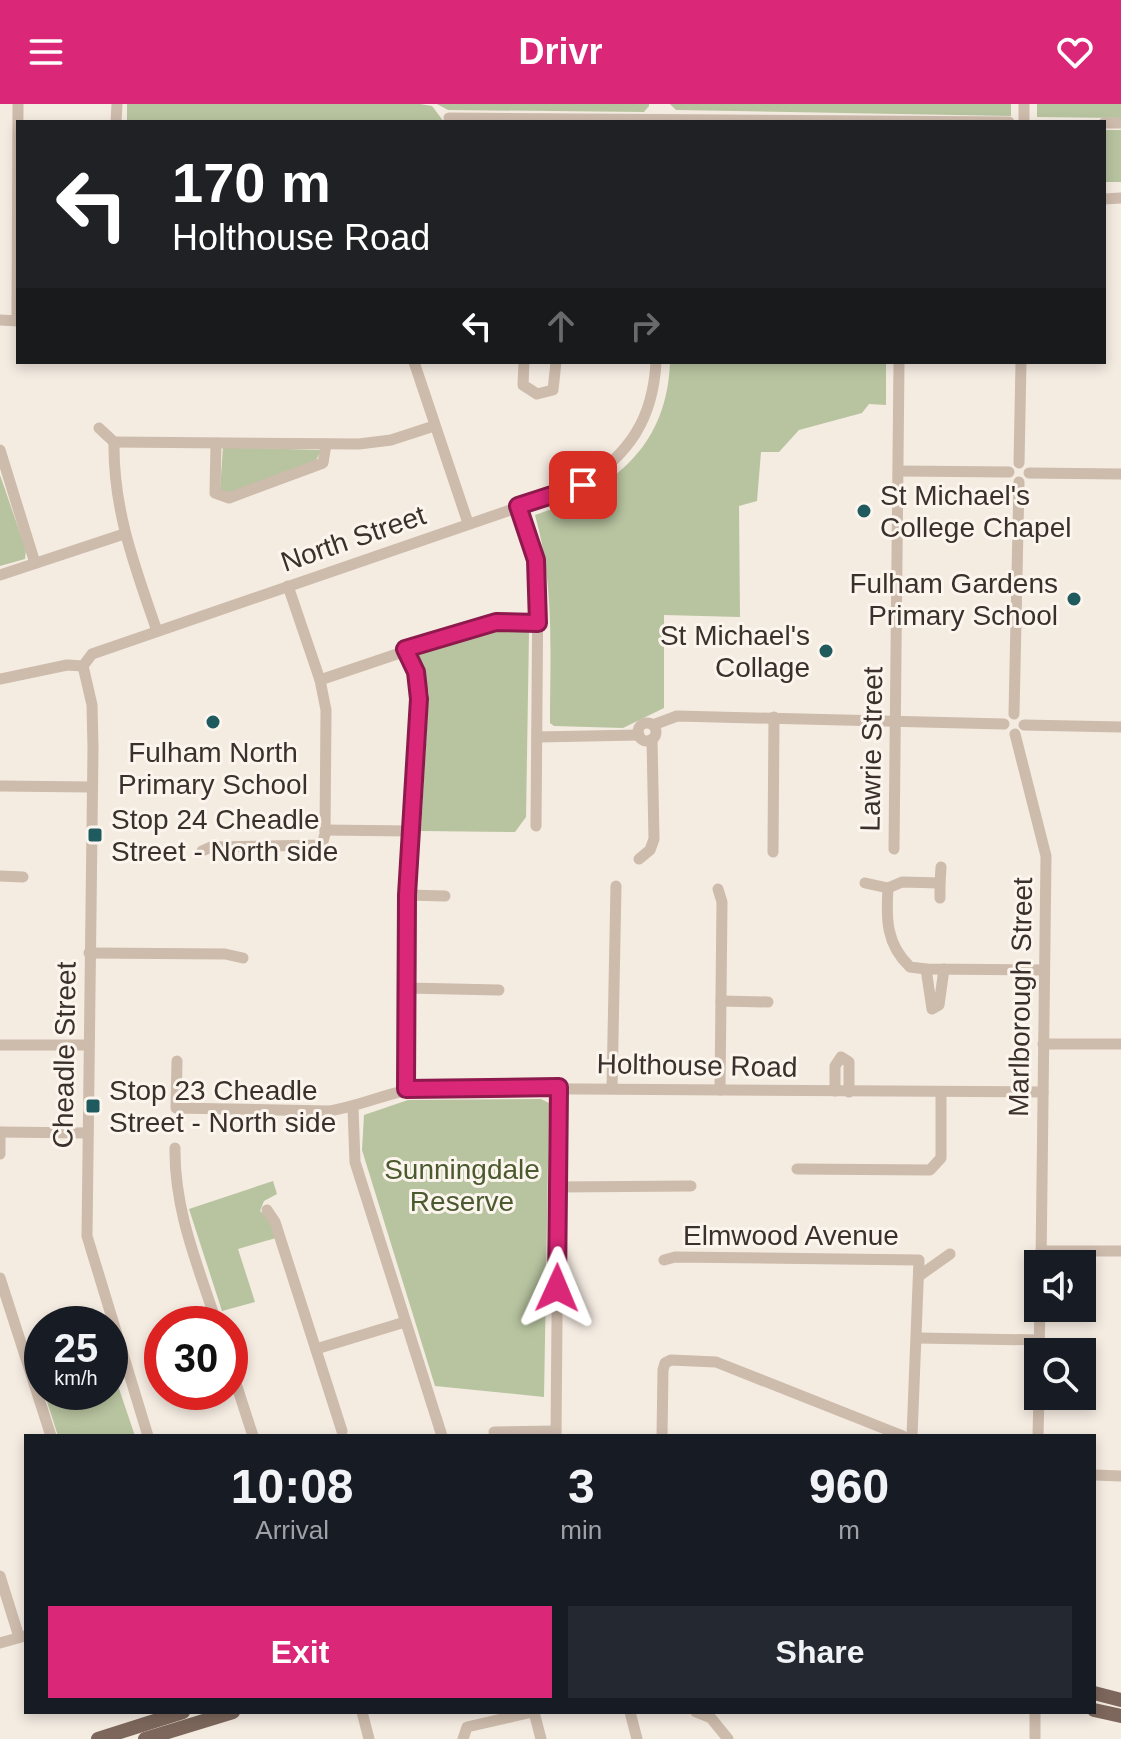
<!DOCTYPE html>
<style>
body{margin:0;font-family:Helvetica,sans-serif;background:#242831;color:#f1f3f6;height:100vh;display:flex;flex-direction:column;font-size:30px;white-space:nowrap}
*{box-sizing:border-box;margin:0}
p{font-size:26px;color:#9ea1a6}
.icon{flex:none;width:44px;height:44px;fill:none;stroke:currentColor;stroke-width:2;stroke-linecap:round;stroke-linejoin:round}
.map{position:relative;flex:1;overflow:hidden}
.sheet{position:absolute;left:24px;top:1330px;width:1072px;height:280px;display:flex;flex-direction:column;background:#171b24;border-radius:0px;box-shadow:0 4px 12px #0003}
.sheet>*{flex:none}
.guide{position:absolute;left:16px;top:16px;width:1090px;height:244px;border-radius:0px;box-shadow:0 4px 12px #0003;background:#202124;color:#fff;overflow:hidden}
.tools{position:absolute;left:1024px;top:1146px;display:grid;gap:16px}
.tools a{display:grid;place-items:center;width:72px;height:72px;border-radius:0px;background:#171b24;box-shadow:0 4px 12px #0003;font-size:40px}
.speed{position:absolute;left:24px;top:1202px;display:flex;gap:16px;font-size:40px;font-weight:700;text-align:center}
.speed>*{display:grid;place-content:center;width:104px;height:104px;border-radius:50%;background:#171b24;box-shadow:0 4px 12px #0003;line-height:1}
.speed small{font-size:20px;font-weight:400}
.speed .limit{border:12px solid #d22;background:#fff;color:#111}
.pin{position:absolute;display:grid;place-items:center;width:68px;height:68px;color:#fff;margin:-34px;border-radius:16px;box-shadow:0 4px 12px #0006}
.me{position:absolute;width:88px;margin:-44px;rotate:1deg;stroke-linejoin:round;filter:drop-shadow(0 0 6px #0008)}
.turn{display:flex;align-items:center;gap:28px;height:168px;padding:0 24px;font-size:36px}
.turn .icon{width:104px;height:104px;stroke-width:2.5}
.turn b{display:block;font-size:56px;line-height:68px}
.lanes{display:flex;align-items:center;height:76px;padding:0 24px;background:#0003;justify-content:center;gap:40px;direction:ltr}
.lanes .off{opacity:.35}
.eta{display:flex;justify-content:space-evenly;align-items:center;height:136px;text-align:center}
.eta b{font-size:48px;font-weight:600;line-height:56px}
.action{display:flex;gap:16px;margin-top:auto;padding:16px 24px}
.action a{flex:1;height:92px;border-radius:0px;background:#db2777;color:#fff;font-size:32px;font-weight:600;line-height:92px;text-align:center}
.action a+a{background:#242831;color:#f1f3f6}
header{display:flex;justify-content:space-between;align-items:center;height:104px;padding:0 24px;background:#db2777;color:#fff;font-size:36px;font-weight:600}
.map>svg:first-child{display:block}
.green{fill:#b8c4a0}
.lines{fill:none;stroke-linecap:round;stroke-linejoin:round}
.minor{stroke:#cdbbac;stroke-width:11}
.major{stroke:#7d675c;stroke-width:14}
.route-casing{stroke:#8e194d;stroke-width:20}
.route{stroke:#db2777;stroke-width:14}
.poi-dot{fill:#1f5a5e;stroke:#fbf5ee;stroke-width:3}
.labels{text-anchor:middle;stroke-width:6;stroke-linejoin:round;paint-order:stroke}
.poi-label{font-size:28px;fill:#3b302b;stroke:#fbf5ee;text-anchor:start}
.street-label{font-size:28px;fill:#3b302b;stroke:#fbf5ee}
.park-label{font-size:28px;fill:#4a5a2e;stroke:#fbf5ee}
</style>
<header><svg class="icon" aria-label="menu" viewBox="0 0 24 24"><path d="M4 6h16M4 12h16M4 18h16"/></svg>Drivr<svg class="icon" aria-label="heart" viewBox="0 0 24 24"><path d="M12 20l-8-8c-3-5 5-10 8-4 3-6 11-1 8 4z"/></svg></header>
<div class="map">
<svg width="1121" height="1635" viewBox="0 0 1121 1635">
<rect width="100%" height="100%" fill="#f4ebe1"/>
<g class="green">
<polygon points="127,0 420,0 432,2 444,18 127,18"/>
<polygon points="437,0 649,0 649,2 644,8 448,6"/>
<polygon points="670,0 1011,0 1011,12 676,6"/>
<polygon points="1037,0 1121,0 1121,14 1037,13"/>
<rect x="1104" y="26" width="17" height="52"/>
<path d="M670 258H886V301L869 300 862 309 799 326 779 348H761L757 397 739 402 740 513 664 511V604L623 624 554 622 550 619C550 546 555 483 535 411 612 386 667 344 670 258Z"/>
<polygon points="223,343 321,346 315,359 228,389 220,386"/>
<polygon points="0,371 26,446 25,455 0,462"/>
<polygon points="486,527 529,528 526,713 515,728 421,727 429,589 416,547"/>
<polygon points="541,995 549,999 544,1293 435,1282 362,1046 364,1011 408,996"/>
<polygon points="273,1077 277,1090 264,1097 260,1107 271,1116 276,1134 238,1145 255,1198 222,1207 189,1105"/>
<polygon points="110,1258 135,1332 58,1332 44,1288 110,1288"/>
</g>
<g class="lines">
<g class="minor">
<polyline points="449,14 1009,18"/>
<polyline points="116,18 117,0"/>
<polyline points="1024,18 1024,0"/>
<polyline points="1104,19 1121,19"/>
<polyline points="1104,95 1121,94"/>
<polyline points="0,216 18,217"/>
<polyline points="17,217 18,0"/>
<polyline points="414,258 468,419"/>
<polyline points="524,258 523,281 537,290 553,286 556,258"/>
<polyline points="99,324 114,338"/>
<polyline points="114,338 359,340 391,336 434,322"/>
<path d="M114 338C113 406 135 463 157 527"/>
<polyline points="216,339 215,389 229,394 323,359 326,340"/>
<polyline points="0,346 35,459"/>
<polyline points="1019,359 1021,258"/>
<polyline points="899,367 1009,368"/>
<polyline points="1029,369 1121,370"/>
<polyline points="518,402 538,470 536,722"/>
<polyline points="0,471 124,430"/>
<polyline points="405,545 416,568 419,595 407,791 406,985"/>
<polyline points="83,562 92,601 93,644 87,1132 148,1332"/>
<path d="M83 562 92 550 583 381C629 349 653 316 656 258"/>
<polyline points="0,575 67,561 83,562"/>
<polyline points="320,576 483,521 538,519"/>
<polyline points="1014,610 1019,378"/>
<circle cx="647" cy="628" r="9"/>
<polyline points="653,621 677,612 1004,620"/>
<polyline points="1024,621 1121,623"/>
<polyline points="1015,630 1046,752 1041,1160"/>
<polyline points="537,633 639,631"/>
<polyline points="0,682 91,683"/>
<polyline points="325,726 410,727"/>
<polyline points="894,745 899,258"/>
<polyline points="202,747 211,743 322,741 325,730 326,606 320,576 288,482"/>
<polyline points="773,748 774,613"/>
<polyline points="639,755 650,746 654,735 652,635"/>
<path d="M941 763 940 779 902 778 888 784C886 815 886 840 910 863L926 865 1044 866"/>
<polyline points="0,772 23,773"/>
<polyline points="865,779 888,784"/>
<polyline points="718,785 722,798 720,986"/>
<polyline points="407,791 445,792"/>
<polyline points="940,794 940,779"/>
<polyline points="89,849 225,850 243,854"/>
<polyline points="926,865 932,905 939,901 944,865"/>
<polyline points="407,884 499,886"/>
<polyline points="721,897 768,898"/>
<polyline points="1043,940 1121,940"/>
<polyline points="0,941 87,941"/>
<path d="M177 957 176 1004 329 1007C362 1002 392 986 425 984L1043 988"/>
<polyline points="612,984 616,782"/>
<polyline points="835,987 835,962 841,953 849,958 849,988"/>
<polyline points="353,1004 355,1058 442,1332"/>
<polyline points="0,1028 87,1029"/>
<path d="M175 1044C174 1106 198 1162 217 1220"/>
<polyline points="0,1050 0,1028"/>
<polyline points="797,1065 930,1066 941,1054 941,989"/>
<polyline points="558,1083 691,1082"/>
<polyline points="267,1106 275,1118 342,1327"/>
<polyline points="1041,1147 1121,1147"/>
<polyline points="664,1156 675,1153 919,1156 912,1332"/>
<polyline points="919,1172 950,1150"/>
<polyline points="0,1174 51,1332"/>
<polyline points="918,1234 1040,1236"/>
<polyline points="316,1245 405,1218"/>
<polyline points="1039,1248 1040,1204"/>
<polyline points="230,1261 253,1332"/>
<polyline points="494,1328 555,1327"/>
<polyline points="556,1332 559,983"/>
<polyline points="662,1332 663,1266 665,1259 671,1256 716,1258 903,1332"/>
<polyline points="1038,1332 1039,1292"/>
<polyline points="1094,1371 1121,1372"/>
<polyline points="0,1472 19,1533"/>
<polyline points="0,1539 25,1532"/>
<polyline points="362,1608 369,1635"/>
<polyline points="534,1608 541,1635"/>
<polyline points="630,1608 637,1635"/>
<polyline points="696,1608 711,1614 728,1635"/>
<polyline points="463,1635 467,1623 532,1608"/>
<polyline points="1035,1635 1035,1608"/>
</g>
<g class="major">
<polyline points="1094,1589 1121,1596"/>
<polyline points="1094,1606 1121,1612"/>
<polyline points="98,1635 183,1608"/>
<polyline points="145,1635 233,1608"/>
</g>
</g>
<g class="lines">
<defs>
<polyline id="route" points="557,1184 559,983 406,985 407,791 419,595 416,568 405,545 496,518 538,519 536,456 518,402 583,381"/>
</defs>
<use href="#route" class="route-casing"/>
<use href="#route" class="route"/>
</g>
<g class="poi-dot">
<circle cx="864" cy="407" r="8"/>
<circle cx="1074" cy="495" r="8"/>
<circle cx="826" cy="547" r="8"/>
<circle cx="213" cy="618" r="8"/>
<rect x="87" y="723" width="16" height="16" rx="4"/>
<rect x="85" y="994" width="16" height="16" rx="4"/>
</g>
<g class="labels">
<g class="poi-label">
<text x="880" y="401">St Michael's<tspan x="880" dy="32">College Chapel</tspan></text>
<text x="1058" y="489" text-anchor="end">Fulham Gardens<tspan x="1058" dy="32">Primary School</tspan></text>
<text x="810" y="541" text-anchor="end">St Michael's<tspan x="810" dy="32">Collage</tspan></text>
<text x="213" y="658" text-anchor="middle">Fulham North<tspan x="213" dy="32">Primary School</tspan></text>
<text x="111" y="725">Stop 24 Cheadle<tspan x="111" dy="32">Street - North side</tspan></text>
<text x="109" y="996">Stop 23 Cheadle<tspan x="109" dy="32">Street - North side</tspan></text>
</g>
<g class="street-label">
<text transform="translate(353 434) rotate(-19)" y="10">North Street</text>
<text transform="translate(871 645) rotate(-89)" y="10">Lawrie Street</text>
<text transform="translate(1020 893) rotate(-89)" y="10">Marlborough Street</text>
<text transform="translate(64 951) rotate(-89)" y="10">Cheadle Street</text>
<text transform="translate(697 961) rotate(1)" y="10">Holthouse Road</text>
<text x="791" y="1141">Elmwood Avenue</text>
</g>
<g class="park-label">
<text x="462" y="1075">Sunningdale<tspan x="462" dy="32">Reserve</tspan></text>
</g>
</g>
</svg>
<div class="tools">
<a><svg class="icon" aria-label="sound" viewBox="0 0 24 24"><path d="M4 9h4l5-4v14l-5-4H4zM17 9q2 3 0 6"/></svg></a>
<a><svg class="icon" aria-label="search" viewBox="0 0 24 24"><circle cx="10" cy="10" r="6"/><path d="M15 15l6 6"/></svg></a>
</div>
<div class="speed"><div>25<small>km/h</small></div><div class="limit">30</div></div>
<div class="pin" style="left:583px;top:381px;background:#d93025"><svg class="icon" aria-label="arrive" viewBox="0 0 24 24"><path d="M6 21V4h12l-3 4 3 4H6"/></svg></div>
<svg class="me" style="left:557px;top:1184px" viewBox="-20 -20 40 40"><path d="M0-17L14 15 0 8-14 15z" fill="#db2777" stroke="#fff" stroke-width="4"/></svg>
<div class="guide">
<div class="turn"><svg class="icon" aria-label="left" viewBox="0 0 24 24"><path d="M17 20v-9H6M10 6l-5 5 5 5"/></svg><div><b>170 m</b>Holthouse Road</div></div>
<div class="lanes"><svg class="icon" aria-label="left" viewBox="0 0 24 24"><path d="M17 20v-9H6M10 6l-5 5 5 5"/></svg><svg class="icon off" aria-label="ahead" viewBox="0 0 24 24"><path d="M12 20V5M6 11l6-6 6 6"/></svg><svg class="icon off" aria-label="right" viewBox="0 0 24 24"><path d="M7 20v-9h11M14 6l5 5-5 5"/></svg></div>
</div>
<section class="sheet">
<div class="eta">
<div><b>10:08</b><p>Arrival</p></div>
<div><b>3</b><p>min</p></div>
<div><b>960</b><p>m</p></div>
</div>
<div class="action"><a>Exit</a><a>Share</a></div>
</section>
</div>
